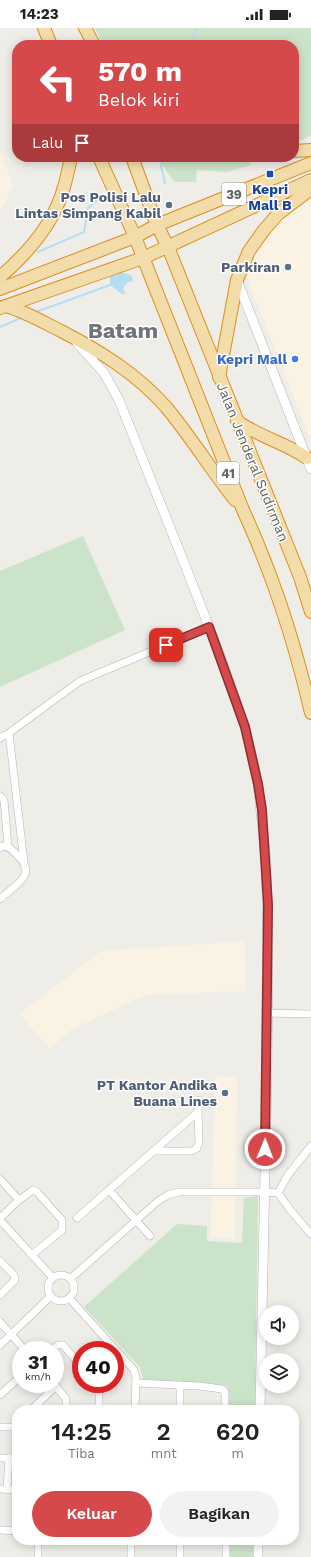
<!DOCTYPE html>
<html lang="id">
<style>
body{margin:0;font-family:"Work Sans",sans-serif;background:#f2f2f2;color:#222;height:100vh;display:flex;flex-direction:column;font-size:15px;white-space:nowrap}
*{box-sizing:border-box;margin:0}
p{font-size:13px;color:#767676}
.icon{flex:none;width:22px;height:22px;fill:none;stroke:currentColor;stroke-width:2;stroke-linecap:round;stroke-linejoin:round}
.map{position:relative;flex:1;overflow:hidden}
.drawer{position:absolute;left:12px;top:1377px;width:287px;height:140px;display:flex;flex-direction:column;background:#fff;border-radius:16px;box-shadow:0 2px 10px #0003}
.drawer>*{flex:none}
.hud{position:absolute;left:12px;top:12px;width:287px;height:122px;border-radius:16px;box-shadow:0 2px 10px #0003;background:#d5494b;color:#fff;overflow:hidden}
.fabs{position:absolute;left:259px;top:1277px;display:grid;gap:8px}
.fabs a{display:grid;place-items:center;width:40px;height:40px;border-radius:50%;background:#fff;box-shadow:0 2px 10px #0003;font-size:20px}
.speed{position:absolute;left:12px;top:1313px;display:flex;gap:8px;font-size:20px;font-weight:700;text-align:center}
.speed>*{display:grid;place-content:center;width:52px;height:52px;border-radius:50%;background:#fff;box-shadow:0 2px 10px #0003;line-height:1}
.speed small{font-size:10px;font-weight:400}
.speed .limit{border:6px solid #d22;background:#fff;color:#111}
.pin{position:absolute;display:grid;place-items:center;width:34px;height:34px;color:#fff;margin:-17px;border-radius:8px;box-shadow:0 2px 6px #0006}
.me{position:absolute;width:44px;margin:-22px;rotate:1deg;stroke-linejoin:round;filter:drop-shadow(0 0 3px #0008)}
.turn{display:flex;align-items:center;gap:14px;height:84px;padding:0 20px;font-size:18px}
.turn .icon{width:52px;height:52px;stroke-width:2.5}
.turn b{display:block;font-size:28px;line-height:34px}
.then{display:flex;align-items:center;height:38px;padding:0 20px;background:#0003;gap:8px;font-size:15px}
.eta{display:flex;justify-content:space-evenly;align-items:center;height:68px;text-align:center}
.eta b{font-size:24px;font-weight:600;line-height:28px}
.action{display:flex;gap:8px;margin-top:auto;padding:8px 20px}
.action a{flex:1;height:46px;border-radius:24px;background:#d5494b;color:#fff;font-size:16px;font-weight:600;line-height:46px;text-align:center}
.action a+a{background:#f2f2f2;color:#222}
.status{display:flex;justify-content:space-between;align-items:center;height:28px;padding:0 20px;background:#fff;direction:ltr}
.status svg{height:11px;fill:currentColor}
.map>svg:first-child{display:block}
.commercial{fill:#faf2e2}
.green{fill:#cbe3c8}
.water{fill:#b3def5}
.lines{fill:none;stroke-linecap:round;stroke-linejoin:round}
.stream{stroke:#b3def5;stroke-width:2}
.minor-casing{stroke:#b3b5b8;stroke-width:8}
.tertiary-casing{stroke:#b3b5b8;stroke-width:10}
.trunk-casing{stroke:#db8e1d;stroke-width:14}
.minor{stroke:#fff;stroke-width:7}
.tertiary{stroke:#fff;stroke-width:9}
.trunk{stroke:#f2ddaa;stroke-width:12}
.route-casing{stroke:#8a2f31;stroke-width:10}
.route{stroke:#d5494b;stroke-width:7}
.transit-dot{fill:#1a4fb4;stroke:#fff;stroke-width:1.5}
.service-dot{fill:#5c6f8a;stroke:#fff;stroke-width:1.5}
.shop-dot{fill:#3f7fe0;stroke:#fff;stroke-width:1.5}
.labels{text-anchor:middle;stroke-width:3;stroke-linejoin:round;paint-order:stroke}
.shield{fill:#fff;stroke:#8f9294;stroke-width:1}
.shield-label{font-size:13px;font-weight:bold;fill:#5f6366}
.transit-label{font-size:14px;font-weight:bold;fill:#164399;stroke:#fff}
.service-label{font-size:14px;font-weight:bold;fill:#4e5e75;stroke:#fff;text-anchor:end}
.shop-label{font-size:14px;font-weight:bold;fill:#366cbe;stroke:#fff;text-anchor:end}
.street-label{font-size:14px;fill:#5f6366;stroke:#fff}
.town-label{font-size:22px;font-weight:bold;fill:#707578;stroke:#fff}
</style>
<div class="status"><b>14:23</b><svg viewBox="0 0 49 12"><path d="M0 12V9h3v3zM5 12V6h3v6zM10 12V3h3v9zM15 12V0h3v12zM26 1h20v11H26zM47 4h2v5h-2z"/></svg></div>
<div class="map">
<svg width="311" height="1529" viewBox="0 0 311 1529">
<rect width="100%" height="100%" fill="#efede8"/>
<g class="commercial">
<polygon points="0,124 13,157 0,184"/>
<polygon points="311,167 311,414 246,247 251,231 278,192"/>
<polygon points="245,913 246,963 146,967 72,1001 50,1021 19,986 101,923"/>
<polygon points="215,1048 237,1050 235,1211 211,1210 211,1194"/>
</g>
<g class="green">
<polygon points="95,0 311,0 311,108 294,115 294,17 103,17"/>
<polygon points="157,129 251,129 250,137 228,144 197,142 196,154 174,154"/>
<polygon points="83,508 125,602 0,659 0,543"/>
<polygon points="258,1168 255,1382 228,1382 228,1358 143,1351 140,1339 84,1279 177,1196 207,1198 207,1213 242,1215 244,1170"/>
<polygon points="229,1512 254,1512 253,1529 229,1529"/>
</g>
<polygon class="water" points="119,243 132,248 133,253 128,254 123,260 125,266 122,266 110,257 110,248 116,248"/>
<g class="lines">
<g class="stream">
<polyline points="192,17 196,0"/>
<polyline points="163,129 161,138 165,155"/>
<polyline points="38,224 84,204 88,180 98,171"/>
<polyline points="36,284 110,257"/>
<polyline points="0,299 23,289"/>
</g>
<defs>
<g id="minor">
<polyline points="0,710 9,705"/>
<polyline points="0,768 4,772 8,819"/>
<path d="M0 820 2 818C9 817 13 823 18 828 38 847 15 857 0 871"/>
<polyline points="24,834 9,705 80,653 209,599"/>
<polyline points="267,985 311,986"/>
<polyline points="153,1123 192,1123 197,1120 199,1114 198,1084 199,1072"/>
<polyline points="0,1151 19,1172"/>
<polyline points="110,1163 150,1208"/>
<polyline points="278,1165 288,1147 311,1118"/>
<polyline points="0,1190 19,1172 33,1162 37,1164 62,1192 62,1202 32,1227"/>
<polyline points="77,1190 198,1084"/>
<polyline points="0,1192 53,1250"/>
<polyline points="0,1233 14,1247 15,1252 0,1267"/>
<circle cx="61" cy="1260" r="13"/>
<polyline points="70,1251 158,1173 168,1167 179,1164 264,1164 278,1165 291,1183 311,1206"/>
<polyline points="69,1270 134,1342 136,1350 135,1382"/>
<polyline points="0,1294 25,1322"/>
<polyline points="0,1317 51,1268"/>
<polyline points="51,1322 58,1317 63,1317 81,1338"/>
<polyline points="136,1355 199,1358 222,1361 225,1364 225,1382"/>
<polyline points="54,1356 66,1371 66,1382"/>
<polyline points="96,1356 99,1364 99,1382"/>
<polyline points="0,1367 21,1348"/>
<polyline points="31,1382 56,1358"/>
<polyline points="180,1382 180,1357"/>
<polyline points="0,1399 17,1399"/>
<polyline points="0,1430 17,1430"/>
<polyline points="0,1461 17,1462"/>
<polyline points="7,1461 9,1430"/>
<polyline points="0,1502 17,1503"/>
<polyline points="180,1512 180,1529"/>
<polyline points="226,1512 226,1529"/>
<polyline points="38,1529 38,1512"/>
<polyline points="131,1529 131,1512"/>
</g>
<g id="tertiary">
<polyline points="237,252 311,441"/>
<polyline points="77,315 104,345 119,372 185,537 221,630 245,699 258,756 266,832 268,917 267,1049 260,1382"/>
<polyline points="258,1529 258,1512"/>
</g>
<g id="trunk">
<polyline points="44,0 51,17"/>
<polyline points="85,0 94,17"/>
<polyline points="294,123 311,122"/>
<path d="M99 129 135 209 243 482C273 547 295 615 311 685"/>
<polyline points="132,129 157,197 168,219 300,549 311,584"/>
<path d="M0 249C28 225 54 196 64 159 67 149 69 139 71 129"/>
<polyline points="0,261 135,209 157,197 311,135"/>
<path d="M6 278C26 284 43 294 61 303 100 323 137 346 166 379 191 409 211 442 235 472"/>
<polyline points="0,280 143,230 311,152"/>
<polyline points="219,349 237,252 249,223 264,202 278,186 311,161"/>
<path d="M237 393C259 409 286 415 307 430"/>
</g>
</defs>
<use href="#minor" class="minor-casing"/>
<use href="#tertiary" class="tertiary-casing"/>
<use href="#trunk" class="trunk-casing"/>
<use href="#minor" class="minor"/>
<use href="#tertiary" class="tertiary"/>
<use href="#trunk" class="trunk"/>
</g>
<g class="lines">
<defs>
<polyline id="route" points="166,617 209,599 245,699 258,756 262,782 268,877 265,1121"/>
</defs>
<use href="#route" class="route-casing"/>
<use href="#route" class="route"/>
</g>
<rect class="transit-dot" x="266" y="142" width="8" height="8" rx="2"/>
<g class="service-dot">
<circle cx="169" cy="177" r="4"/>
<circle cx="288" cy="239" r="4"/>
<circle cx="225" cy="1065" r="4"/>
</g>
<circle class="shop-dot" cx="295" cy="331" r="4"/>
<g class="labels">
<g class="shield">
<rect x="222" y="155" width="24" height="22" rx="3"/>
<rect x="217" y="434" width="22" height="22" rx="3"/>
</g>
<g class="shield-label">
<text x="234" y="171">39</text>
<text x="228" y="450">41</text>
</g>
<g class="transit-label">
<text x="270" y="166">Kepri<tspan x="270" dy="16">Mall B</tspan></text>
</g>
<g class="service-label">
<text x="161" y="174">Pos Polisi Lalu<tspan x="161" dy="16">Lintas Simpang Kabil</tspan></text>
<text x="280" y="244">Parkiran</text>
<text x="217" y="1062">PT Kantor Andika<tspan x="217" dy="16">Buana Lines</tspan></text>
</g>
<g class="shop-label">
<text x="287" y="336">Kepri Mall</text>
</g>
<g class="street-label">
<text transform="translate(253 434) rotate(68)" y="5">Jalan Jenderal Sudirman</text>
</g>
<g class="town-label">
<text x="123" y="310">Batam</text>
</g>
</g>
</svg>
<div class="fabs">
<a><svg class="icon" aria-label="sound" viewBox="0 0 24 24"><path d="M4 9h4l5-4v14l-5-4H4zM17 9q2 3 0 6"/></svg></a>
<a><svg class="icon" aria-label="layers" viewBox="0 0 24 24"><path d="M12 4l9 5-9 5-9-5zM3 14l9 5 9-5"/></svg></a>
</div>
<div class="speed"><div>31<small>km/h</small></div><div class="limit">40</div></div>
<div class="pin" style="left:166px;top:617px;background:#d93025"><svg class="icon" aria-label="arrive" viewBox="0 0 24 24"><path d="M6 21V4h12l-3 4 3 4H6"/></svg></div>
<svg class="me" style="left:265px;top:1121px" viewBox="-20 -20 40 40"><circle r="17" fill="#d5494b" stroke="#fff" stroke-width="3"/><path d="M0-11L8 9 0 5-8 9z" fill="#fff"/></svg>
<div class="hud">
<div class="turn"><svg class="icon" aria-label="left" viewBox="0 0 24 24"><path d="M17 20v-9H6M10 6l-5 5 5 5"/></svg><div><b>570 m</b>Belok kiri</div></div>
<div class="then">Lalu<svg class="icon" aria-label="arrive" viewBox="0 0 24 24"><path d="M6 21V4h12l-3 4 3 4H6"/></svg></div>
</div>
<section class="drawer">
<div class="eta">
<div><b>14:25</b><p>Tiba</p></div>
<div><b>2</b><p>mnt</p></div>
<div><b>620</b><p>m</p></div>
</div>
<div class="action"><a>Keluar</a><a>Bagikan</a></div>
</section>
</div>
